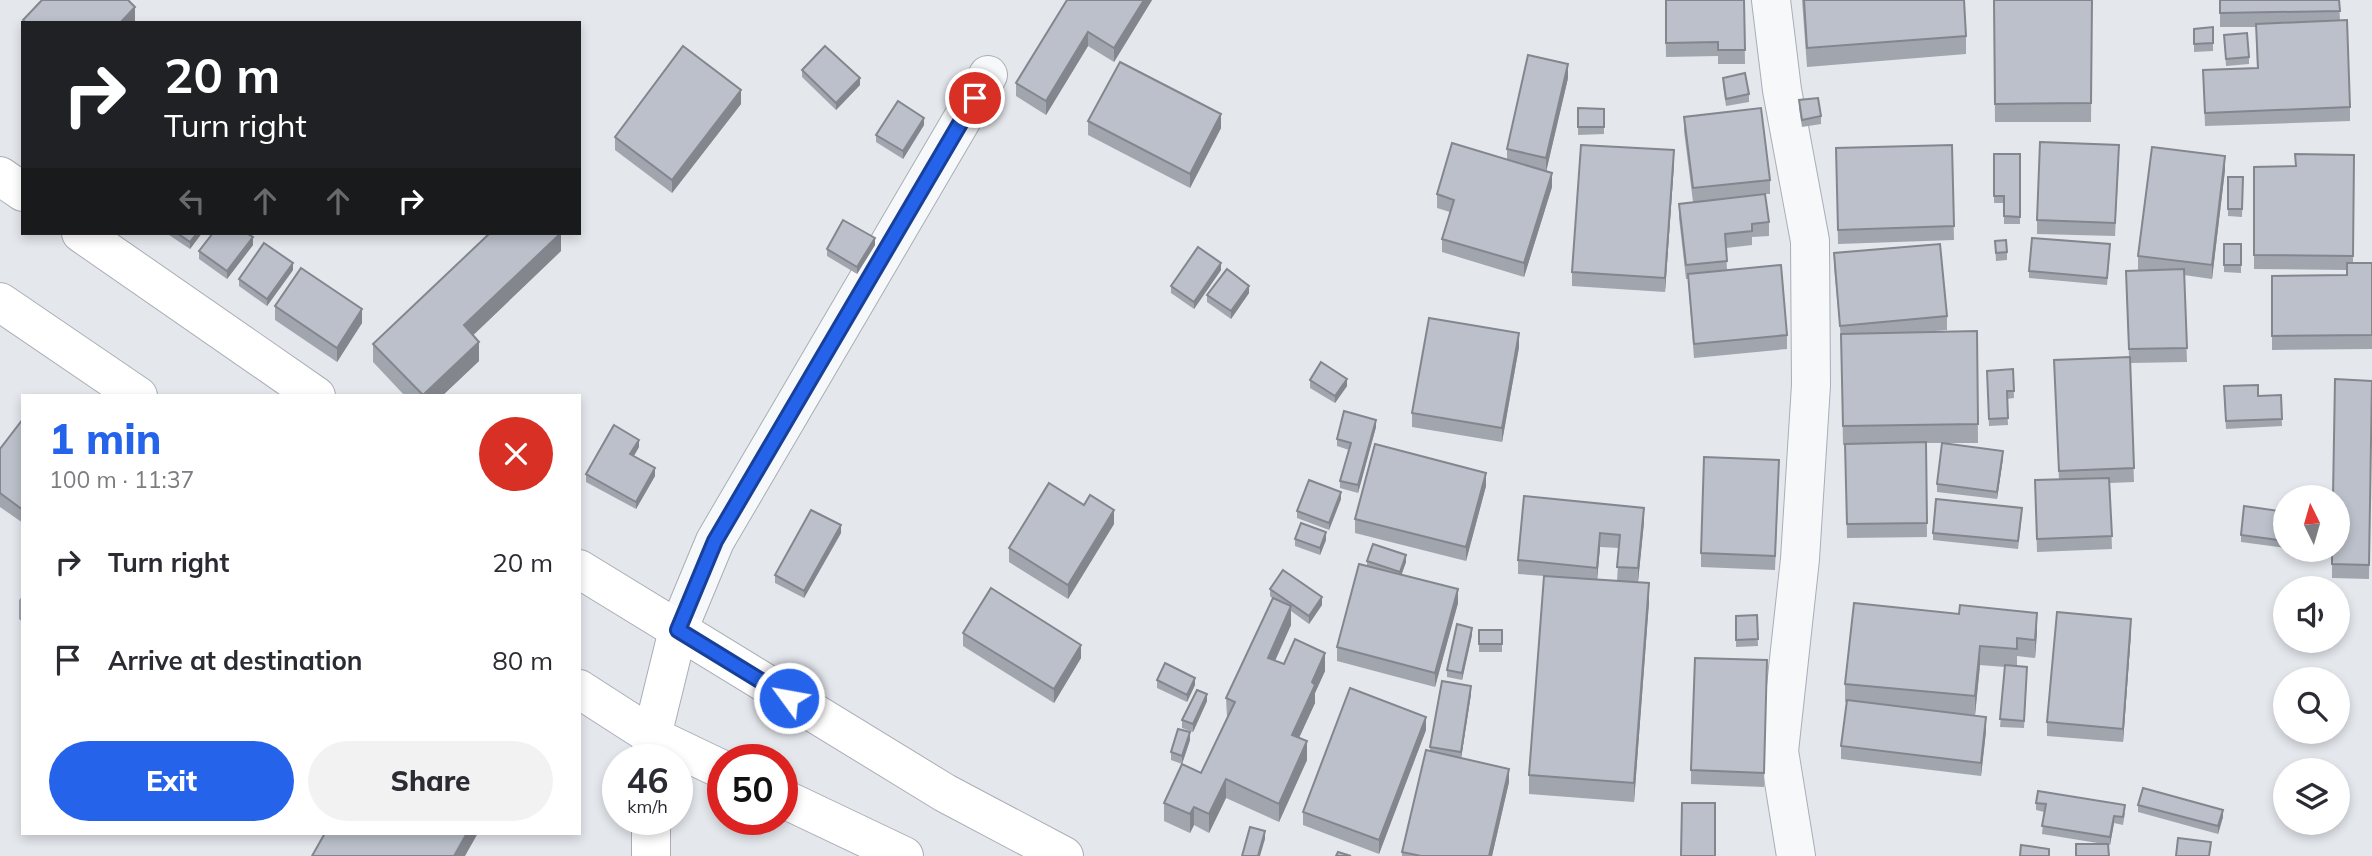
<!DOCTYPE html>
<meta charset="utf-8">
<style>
body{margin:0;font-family:Mulish,sans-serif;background:#f2f2f3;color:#2b2b33;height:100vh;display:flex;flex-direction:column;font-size:26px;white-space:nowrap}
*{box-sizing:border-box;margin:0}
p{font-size:23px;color:#7c7c81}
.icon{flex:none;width:38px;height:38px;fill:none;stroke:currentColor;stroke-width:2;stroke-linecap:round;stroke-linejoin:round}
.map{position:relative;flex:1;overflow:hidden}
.details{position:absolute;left:21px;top:394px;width:560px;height:441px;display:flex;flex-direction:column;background:#fff;border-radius:0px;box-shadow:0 4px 10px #0003}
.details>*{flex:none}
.banner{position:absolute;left:21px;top:21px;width:560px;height:214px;border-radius:0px;box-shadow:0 4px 10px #0003;background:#202124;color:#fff;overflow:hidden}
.needle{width:46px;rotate:355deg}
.buttons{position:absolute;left:2273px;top:485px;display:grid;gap:14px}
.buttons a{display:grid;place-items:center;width:77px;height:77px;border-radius:50%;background:#fff;box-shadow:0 4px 10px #0003;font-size:35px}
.speed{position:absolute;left:602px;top:744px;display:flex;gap:14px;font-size:35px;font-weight:700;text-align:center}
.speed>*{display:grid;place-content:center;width:91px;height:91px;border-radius:50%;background:#fff;box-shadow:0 4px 10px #0003;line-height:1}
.speed small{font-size:18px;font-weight:400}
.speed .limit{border:10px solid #d22;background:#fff;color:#111}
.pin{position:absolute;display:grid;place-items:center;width:60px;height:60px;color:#fff;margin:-30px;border:4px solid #fff;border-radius:50%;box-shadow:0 2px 7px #0007}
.me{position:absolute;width:77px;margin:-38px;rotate:302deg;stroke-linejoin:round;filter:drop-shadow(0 0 5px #0008)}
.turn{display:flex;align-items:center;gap:24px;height:147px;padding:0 28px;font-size:32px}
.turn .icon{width:91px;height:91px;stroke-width:2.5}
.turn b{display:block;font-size:49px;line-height:60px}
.lanes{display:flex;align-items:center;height:66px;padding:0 28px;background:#0003;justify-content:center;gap:35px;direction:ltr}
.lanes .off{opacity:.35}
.round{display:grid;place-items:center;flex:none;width:74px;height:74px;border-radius:37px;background:#f2f2f3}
.head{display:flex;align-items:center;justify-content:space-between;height:119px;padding:0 28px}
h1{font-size:42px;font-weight:800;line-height:52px;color:#2563eb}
.button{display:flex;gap:14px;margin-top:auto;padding:14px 28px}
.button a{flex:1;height:80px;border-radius:42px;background:#2563eb;color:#fff;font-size:28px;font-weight:800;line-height:80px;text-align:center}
.button a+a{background:#f2f2f3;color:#2b2b33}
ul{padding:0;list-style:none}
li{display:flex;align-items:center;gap:21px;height:98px;padding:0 28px}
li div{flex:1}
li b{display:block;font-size:26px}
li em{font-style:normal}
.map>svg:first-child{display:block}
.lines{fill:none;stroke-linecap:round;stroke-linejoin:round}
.street-casing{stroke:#a9aeb7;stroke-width:40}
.secondary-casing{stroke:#a9aeb7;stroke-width:40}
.street{stroke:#f7f8fa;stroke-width:38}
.secondary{stroke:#fff;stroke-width:38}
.wall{fill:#a1a5ae}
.shaded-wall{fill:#83868d}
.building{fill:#bbc0ca;stroke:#83868d;stroke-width:2}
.route-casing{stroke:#184099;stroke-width:18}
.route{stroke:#2563eb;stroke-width:12}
</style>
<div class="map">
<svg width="2372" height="856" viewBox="0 0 2372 856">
<rect width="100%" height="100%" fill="#e4e7ec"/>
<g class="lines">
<defs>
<g id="street">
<polyline points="1771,0 1782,90 1810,241 1811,385 1800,559 1779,751 1796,856"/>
<polyline points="678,630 715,541 988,75"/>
</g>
<g id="secondary">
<polyline points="0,176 23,192"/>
<polyline points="81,233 316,396"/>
<polyline points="0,302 138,396"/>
<polyline points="579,569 945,793 1064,856"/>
<polyline points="579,689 652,736 723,770"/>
<polyline points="651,760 652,736 678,630"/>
<polyline points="782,798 904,856"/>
<polyline points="651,856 651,819"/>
</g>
</defs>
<use href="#street" class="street-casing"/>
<use href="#secondary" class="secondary-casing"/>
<use href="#street" class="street"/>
<use href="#secondary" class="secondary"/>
</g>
<g class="wall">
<polygon points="1067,0 1152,0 1114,62 1088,46 1046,115 1016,96 1016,83"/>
<polygon points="1665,0 1744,0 1745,64 1718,64 1718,56 1666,57"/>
<polygon points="1802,0 1964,0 1966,36 1966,54 1807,67"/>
<polygon points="1994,0 2092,0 2091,122 1995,122"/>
<polygon points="2220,0 2339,0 2340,21 2350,107 2350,121 2205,126 2203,70 2257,68 2256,27 2220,27"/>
<polygon points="2213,27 2213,51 2194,52 2194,29"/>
<polygon points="2224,35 2249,57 2249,64 2226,66"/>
<polygon points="802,70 860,85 836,110 802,77"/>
<polygon points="1568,78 1546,172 1552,187 1524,277 1442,252 1442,239 1450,212 1437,208 1437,194 1507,160 1507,149"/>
<polygon points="1723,78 1749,94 1749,102 1726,106 1723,85"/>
<polygon points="1799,100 1821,116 1821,124 1802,127 1799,108"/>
<polygon points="741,104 672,193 615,150 615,137"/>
<polygon points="1578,108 1604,109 1604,134 1578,135"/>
<polygon points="1684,117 1770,180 1770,194 1765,194 1769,222 1769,236 1752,237 1752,245 1726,248 1727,270 1787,335 1787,349 1694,358 1688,279 1686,279 1679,218 1679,204 1693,202 1684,131"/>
<polygon points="1088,121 1221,128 1190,188 1088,135"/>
<polygon points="924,125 903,159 876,142 876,135"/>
<polygon points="1952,145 1954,240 1838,244 1836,148"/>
<polygon points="1994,154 2020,154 2020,224 2004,224 2004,203 1994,203"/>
<polygon points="2354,155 2353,263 2372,263 2372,349 2272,350 2272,276 2347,275 2347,270 2254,269 2254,167 2296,166"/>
<polygon points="2119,159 2115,236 2037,234 2037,220"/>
<polygon points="1674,164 1665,292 1572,286 1572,272"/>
<polygon points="2225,170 2212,279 2184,275 2187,362 2130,363 2134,482 2110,483 2112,549 2037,552 2035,480 2059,480 2054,360 2129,357 2126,285 2146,271 2138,270 2138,256"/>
<polygon points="2228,177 2243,177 2242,217 2228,216"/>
<polygon points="166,233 202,233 190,249"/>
<polygon points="1995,241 2007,252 2007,260 1996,261"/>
<polygon points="2224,244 2241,244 2241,273 2224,272"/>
<polygon points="253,245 227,279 199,259 199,251"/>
<polygon points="875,245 857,274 827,256 827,249"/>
<polygon points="561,251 473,335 479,361 442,396 405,396 373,362 373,344"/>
<polygon points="2110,252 2107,285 2029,278 2029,271"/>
<polygon points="1834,253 1947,316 1947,330 1922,332 1977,331 1978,443 1926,443 1927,537 1847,538 1845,445 1843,445 1841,339 1834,267"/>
<polygon points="293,270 267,306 239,286 239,279"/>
<polygon points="1221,270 1194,309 1171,293 1171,286"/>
<polygon points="1249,293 1231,319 1207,302 1207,295"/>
<polygon points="275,306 362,323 337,362 275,320"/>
<polygon points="1519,347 1502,442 1412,427 1412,413"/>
<polygon points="2013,369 2014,398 2007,399 2008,425 1989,426 1987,371"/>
<polygon points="1310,380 1347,386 1335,403 1310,388"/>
<polygon points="2372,381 2369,579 2332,578 2332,550"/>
<polygon points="2224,394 2258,396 2281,395 2282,426 2226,429"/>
<polygon points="23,419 23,523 0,507 0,449"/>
<polygon points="1376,427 1358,493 1340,488 1340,481 1349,450 1337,446 1337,439"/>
<polygon points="639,447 634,456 655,476 636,509 586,482 586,474"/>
<polygon points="2003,458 1997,499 1937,492 1937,484"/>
<polygon points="1779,474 1775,570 1701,567 1701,553"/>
<polygon points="1486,486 1466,561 1355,533 1355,519"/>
<polygon points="1524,496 1644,522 1638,582 1617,581 1619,548 1600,547 1597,580 1649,602 1634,802 1529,794 1529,775 1544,576 1518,574 1518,560"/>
<polygon points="1341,499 1329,530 1297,518 1297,511"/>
<polygon points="2286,512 2286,548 2241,542 2241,535"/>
<polygon points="2022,515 2018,549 1933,540 1933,533"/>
<polygon points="1114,524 1068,599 1009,562 1009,548"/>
<polygon points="841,533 804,598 775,583 775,575"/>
<polygon points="1295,539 1326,540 1320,555 1295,546"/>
<polygon points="1367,561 1406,562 1401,575 1458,603 1435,687 1337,661 1337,647 1367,566"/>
<polygon points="1270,589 1322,605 1309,624 1291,611 1291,625 1275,661 1284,664 1325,671 1315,693 1315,703 1299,738 1307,760 1279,822 1226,798 1209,833 1194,825 1190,833 1164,821 1164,803 1201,773 1227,717 1226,698 1273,599 1270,596"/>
<polygon points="23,596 23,622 19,619 19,600"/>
<polygon points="1757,615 1758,646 1736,647 1736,616"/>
<polygon points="1479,630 1502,644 1502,652 1479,652"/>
<polygon points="2037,632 2035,658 2017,656 2017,666 2027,674 2024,728 2000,727 2005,667 1980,665 1975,715 1942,712 1986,731 1981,776 1841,759 1841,746 1847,702 1845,702 1845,684"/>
<polygon points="963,633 1081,658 1054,703 963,646"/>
<polygon points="2131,633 2123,742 2047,736 2047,722"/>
<polygon points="1472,635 1462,680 1447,677 1447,670"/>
<polygon points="1767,660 1764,787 1691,784 1691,770"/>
<polygon points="1157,680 1195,685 1187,702 1157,688"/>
<polygon points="1471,694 1461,758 1509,782 1492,856 1402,856 1402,852 1430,751 1430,747"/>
<polygon points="1207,701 1193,732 1182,728 1182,720"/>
<polygon points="1426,730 1379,854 1303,825 1303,812"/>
<polygon points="1190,740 1182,764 1171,760 1171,752"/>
<polygon points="2036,803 2125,813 2123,825 2114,823 2110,845 2042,834 2044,812 2036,810"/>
<polygon points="2138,805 2223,817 2218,834 2138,812"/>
</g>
<g class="shaded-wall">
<polygon points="1144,0 1152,0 1114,62 1114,48"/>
<polygon points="135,7 135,21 133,23 120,23"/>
<polygon points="1088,32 1088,46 1046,115 1046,101"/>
<polygon points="1568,64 1568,78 1546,172 1546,158"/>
<polygon points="860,78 860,85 836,110 836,103"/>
<polygon points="741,90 741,104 672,193 672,180"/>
<polygon points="1221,114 1221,128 1190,188 1190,174"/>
<polygon points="924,118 924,125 903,159 903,151"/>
<polygon points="1674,150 1674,164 1665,292 1665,278"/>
<polygon points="2225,156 2225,170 2212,279 2212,265"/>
<polygon points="1552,173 1552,187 1524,277 1524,263"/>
<polygon points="197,233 202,233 190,249 190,242"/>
<polygon points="561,233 561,251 464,344 464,325"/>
<polygon points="253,237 253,245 227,279 227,271"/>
<polygon points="875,238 875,245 857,274 857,267"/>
<polygon points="293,263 293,270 267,306 267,299"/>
<polygon points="1221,263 1221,270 1194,309 1194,302"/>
<polygon points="1249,286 1249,293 1231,319 1231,311"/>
<polygon points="362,309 362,323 337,362 337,348"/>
<polygon points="1519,333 1519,347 1502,442 1502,428"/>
<polygon points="479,342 479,361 442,396 423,396"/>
<polygon points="1347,379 1347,386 1335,403 1335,396"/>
<polygon points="1376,420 1376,427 1358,493 1358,485"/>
<polygon points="639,440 639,447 630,462 630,454"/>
<polygon points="2003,451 2003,458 1997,499 1997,492"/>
<polygon points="655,468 655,476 636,509 636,502"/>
<polygon points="1486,473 1486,486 1466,561 1466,547"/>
<polygon points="1341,492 1341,499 1329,530 1329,523"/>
<polygon points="1644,508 1644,522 1638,582 1638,568"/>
<polygon points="1114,510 1114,524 1068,599 1068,585"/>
<polygon points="841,525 841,533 804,598 804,591"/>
<polygon points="1326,532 1326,540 1320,555 1320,548"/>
<polygon points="1600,533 1600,547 1597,581 1597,568"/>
<polygon points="1406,555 1406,562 1400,579 1400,572"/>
<polygon points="1649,583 1649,602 1634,802 1634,783"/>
<polygon points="1458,589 1458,603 1435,687 1435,673"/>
<polygon points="1322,597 1322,605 1309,624 1309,616"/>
<polygon points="1291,606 1291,625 1268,676 1268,658"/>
<polygon points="2037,613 2037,632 2035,658 2035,640"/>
<polygon points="2131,619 2131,633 2123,742 2123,729"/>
<polygon points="1472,628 1472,635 1462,680 1462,673"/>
<polygon points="1081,645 1081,658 1054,703 1054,689"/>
<polygon points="1980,646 1980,665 1975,715 1975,696"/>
<polygon points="1325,653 1325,671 1315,693 1315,703 1292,753 1292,735 1312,682"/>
<polygon points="1195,678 1195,685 1187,702 1187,695"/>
<polygon points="1471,686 1471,694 1461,759 1461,752"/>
<polygon points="1207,694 1207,701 1193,732 1193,724"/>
<polygon points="1426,717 1426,730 1379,854 1379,840"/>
<polygon points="1986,717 1986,731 1981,776 1981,763"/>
<polygon points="1190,732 1190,740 1182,764 1182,756"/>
<polygon points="1307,741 1307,760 1279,822 1279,804"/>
<polygon points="1509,769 1509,782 1492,856 1489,856"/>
<polygon points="1226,779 1226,798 1209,833 1209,814"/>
<polygon points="1194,807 1194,825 1190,833 1190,814"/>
<polygon points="2223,810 2223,817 2218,834 2218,826"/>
<polygon points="2114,816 2114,823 2110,845 2110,837"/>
<polygon points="1265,831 1265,839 1260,856 1258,856"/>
<polygon points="467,833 478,833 465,856 454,856"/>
</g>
<g class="building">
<polygon points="42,0 128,0 135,7 120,23 26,23 23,20"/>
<polygon points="1067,0 1144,0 1114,48 1088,32 1046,101 1016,83"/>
<polygon points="1666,0 1744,0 1745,50 1718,50 1718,42 1666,43"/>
<polygon points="1804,0 1964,0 1966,36 1807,48"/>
<polygon points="1994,0 2092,0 2091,103 1995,104"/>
<polygon points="2220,0 2339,0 2340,11 2220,13"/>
<polygon points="2347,20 2350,107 2205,113 2203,70 2258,68 2256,24"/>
<polygon points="2213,27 2213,43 2194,44 2194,29"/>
<polygon points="2247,33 2249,57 2226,59 2224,35"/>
<polygon points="683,46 741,90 672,180 615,137"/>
<polygon points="825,46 860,78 836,103 802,70"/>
<polygon points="1528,55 1568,64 1546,158 1507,149"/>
<polygon points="1120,62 1221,114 1190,174 1088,121"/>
<polygon points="1745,73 1749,94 1726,99 1723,78"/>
<polygon points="1818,98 1821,116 1802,120 1799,100"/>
<polygon points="898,101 924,118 903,151 876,135"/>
<polygon points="1578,108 1604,109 1604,127 1578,127"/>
<polygon points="1761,108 1770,180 1693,188 1684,117"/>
<polygon points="2040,142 2119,145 2115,223 2037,220"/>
<polygon points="1452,143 1552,173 1524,263 1442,239 1454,200 1437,194"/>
<polygon points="1581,145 1674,150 1665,278 1572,272"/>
<polygon points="1952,145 1954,226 1838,230 1836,148"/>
<polygon points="2152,147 2225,156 2212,265 2138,256"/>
<polygon points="1994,154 2020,154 2020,217 2004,216 2004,196 1994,196"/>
<polygon points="2295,154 2354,155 2353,256 2254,255 2254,167 2296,166"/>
<polygon points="2228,177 2243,177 2242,209 2228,209"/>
<polygon points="1765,194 1769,222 1752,224 1752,231 1725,234 1727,261 1686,265 1679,204"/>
<polygon points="843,220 875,238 857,267 827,249"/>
<polygon points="177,233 197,233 190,242"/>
<polygon points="213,233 246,233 253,237 227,271 199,251"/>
<polygon points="490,233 561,233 464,325 479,342 423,395 373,344"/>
<polygon points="2032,238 2110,244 2107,278 2029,271"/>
<polygon points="2006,240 2007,252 1996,253 1995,241"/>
<polygon points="264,243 293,263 267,299 239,279"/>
<polygon points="1940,244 1947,316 1840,326 1834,253"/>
<rect x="2224" y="244" width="17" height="21"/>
<polygon points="1198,247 1221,263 1194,302 1171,286"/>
<polygon points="2347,263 2372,263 2372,335 2272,336 2272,276 2347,275"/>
<polygon points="1781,265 1787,335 1694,344 1688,274"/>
<polygon points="301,268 362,309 337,348 275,306"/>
<polygon points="1227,269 1249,286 1231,311 1207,295"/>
<polygon points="2184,269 2187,348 2129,349 2126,271"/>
<polygon points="1429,318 1519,333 1502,428 1412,413"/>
<polygon points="1977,331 1978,424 1843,426 1841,334"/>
<polygon points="2130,357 2134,468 2059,471 2054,360"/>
<polygon points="1321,362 1347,379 1335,396 1310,380"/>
<polygon points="2013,369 2014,391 2007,391 2008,418 1989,419 1987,371"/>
<polygon points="2335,379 2372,381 2369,565 2332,564 2332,550 2338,550 2338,497 2333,497"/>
<polygon points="2258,385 2258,396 2281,395 2282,419 2226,421 2224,386"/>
<polygon points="1344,411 1376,420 1358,485 1340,481 1351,443 1337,439"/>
<polygon points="23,419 23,510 0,493 0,449"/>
<polygon points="614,425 639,440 630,454 655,468 636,502 586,474"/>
<polygon points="1926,442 1927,523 1847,524 1845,444"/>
<polygon points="1942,443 2003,451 1997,492 1937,484"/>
<polygon points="1375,444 1486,473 1466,547 1355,519"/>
<polygon points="1704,457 1779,460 1775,556 1701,553"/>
<polygon points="2109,478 2112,536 2037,539 2035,480"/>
<polygon points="1309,480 1341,492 1329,523 1297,511"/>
<polygon points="1049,483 1084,505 1090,495 1114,510 1068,585 1009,548"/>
<polygon points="1524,496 1644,508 1638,568 1617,567 1620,535 1600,533 1597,568 1518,560"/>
<polygon points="1936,499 2022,508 2018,541 1933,533"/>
<polygon points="2244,506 2286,512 2286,541 2241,535"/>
<polygon points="811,510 841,525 804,591 775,575"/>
<polygon points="1301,523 1326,532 1320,548 1295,539"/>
<polygon points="1373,544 1406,555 1400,572 1367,561"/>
<polygon points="1359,564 1458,589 1435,673 1337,647"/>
<polygon points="1283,570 1322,597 1309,616 1270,589"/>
<polygon points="1544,576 1649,583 1634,783 1529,775"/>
<polygon points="991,588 1081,645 1054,689 963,633"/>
<polygon points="1273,598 1291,606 1268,658 1284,664 1295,639 1325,653 1312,682 1315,685 1292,735 1307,741 1279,804 1226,779 1209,814 1194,807 1190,814 1164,803 1182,764 1201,773 1235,702 1226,698"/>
<polygon points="1854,603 1959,614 1960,605 2037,613 2035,640 2017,638 2017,649 1980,646 1975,696 1845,684"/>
<polygon points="2057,612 2131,619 2123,729 2047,722"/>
<polygon points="1757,615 1758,639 1736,640 1736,616"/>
<polygon points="1457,624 1472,628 1462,673 1447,670"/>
<rect x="1479" y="630" width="23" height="14"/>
<polygon points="1695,658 1767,660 1764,773 1691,770"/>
<polygon points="1165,663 1195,678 1187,695 1157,680"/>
<polygon points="2005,665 2027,667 2024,721 2000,719"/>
<polygon points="1442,681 1471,686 1461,752 1430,747"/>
<polygon points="1350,688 1426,717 1379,840 1303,812"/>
<polygon points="1197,690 1207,694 1193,724 1182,720"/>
<polygon points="1847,700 1986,717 1981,763 1841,746"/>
<polygon points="1178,729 1190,732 1182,756 1171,752"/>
<polygon points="1426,750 1509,769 1489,856 1421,856 1402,852"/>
<polygon points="2143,788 2223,810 2218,826 2138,805"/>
<polygon points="2038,791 2125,805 2123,817 2114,816 2110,837 2042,826 2046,804 2036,803"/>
<polygon points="1682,803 1715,803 1715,856 1681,856"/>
<polygon points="1250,827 1265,831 1258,856 1242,856"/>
<polygon points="325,833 467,833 454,856 312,856"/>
<polygon points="2178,838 2211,842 2209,856 2176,856"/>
<polygon points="2076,844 2108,844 2109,856 2076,856"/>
<polygon points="2021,845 2049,849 2049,856 2020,856"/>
<polygon points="1338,852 1351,856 1336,856"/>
</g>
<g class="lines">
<defs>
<polyline id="route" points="789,698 678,630 715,541 975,98"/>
</defs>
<use href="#route" class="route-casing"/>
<use href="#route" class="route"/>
</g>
</svg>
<div class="buttons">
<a><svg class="needle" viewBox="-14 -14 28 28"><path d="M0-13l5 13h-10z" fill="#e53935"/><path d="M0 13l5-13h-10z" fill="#7c7c81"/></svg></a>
<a><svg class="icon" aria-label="sound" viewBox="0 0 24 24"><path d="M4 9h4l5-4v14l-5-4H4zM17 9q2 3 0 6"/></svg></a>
<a><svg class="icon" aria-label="search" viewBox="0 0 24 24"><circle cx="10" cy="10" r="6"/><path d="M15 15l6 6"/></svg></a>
<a><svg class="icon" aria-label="layers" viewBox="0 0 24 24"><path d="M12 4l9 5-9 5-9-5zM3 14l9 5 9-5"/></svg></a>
</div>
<div class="speed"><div>46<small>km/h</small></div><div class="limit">50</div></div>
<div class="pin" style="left:975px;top:98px;background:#d93025"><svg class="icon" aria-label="arrive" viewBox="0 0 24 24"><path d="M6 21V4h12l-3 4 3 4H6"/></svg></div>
<svg class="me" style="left:789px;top:698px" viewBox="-20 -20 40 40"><circle r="17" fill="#2563eb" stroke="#fff" stroke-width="3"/><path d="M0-11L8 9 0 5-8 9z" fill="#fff"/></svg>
<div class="banner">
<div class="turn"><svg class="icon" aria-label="right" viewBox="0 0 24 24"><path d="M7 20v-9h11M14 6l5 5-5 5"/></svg><div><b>20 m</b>Turn right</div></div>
<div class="lanes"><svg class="icon off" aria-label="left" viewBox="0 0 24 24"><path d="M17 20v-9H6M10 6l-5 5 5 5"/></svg><svg class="icon off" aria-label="ahead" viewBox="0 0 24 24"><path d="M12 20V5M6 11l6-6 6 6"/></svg><svg class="icon off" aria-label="ahead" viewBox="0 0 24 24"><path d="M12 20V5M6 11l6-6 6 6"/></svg><svg class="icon" aria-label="right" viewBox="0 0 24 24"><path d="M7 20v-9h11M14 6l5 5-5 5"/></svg></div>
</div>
<section class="details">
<div class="head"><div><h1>1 min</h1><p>100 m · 11:37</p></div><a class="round" style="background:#d93025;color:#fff"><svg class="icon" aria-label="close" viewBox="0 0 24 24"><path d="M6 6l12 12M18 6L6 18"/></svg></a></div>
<ul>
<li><svg class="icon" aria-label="right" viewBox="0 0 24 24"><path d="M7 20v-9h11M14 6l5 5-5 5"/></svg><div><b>Turn right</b></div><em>20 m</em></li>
<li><svg class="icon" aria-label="arrive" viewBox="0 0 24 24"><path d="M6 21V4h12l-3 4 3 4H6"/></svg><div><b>Arrive at destination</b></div><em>80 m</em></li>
</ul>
<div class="button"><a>Exit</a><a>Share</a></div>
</section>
</div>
